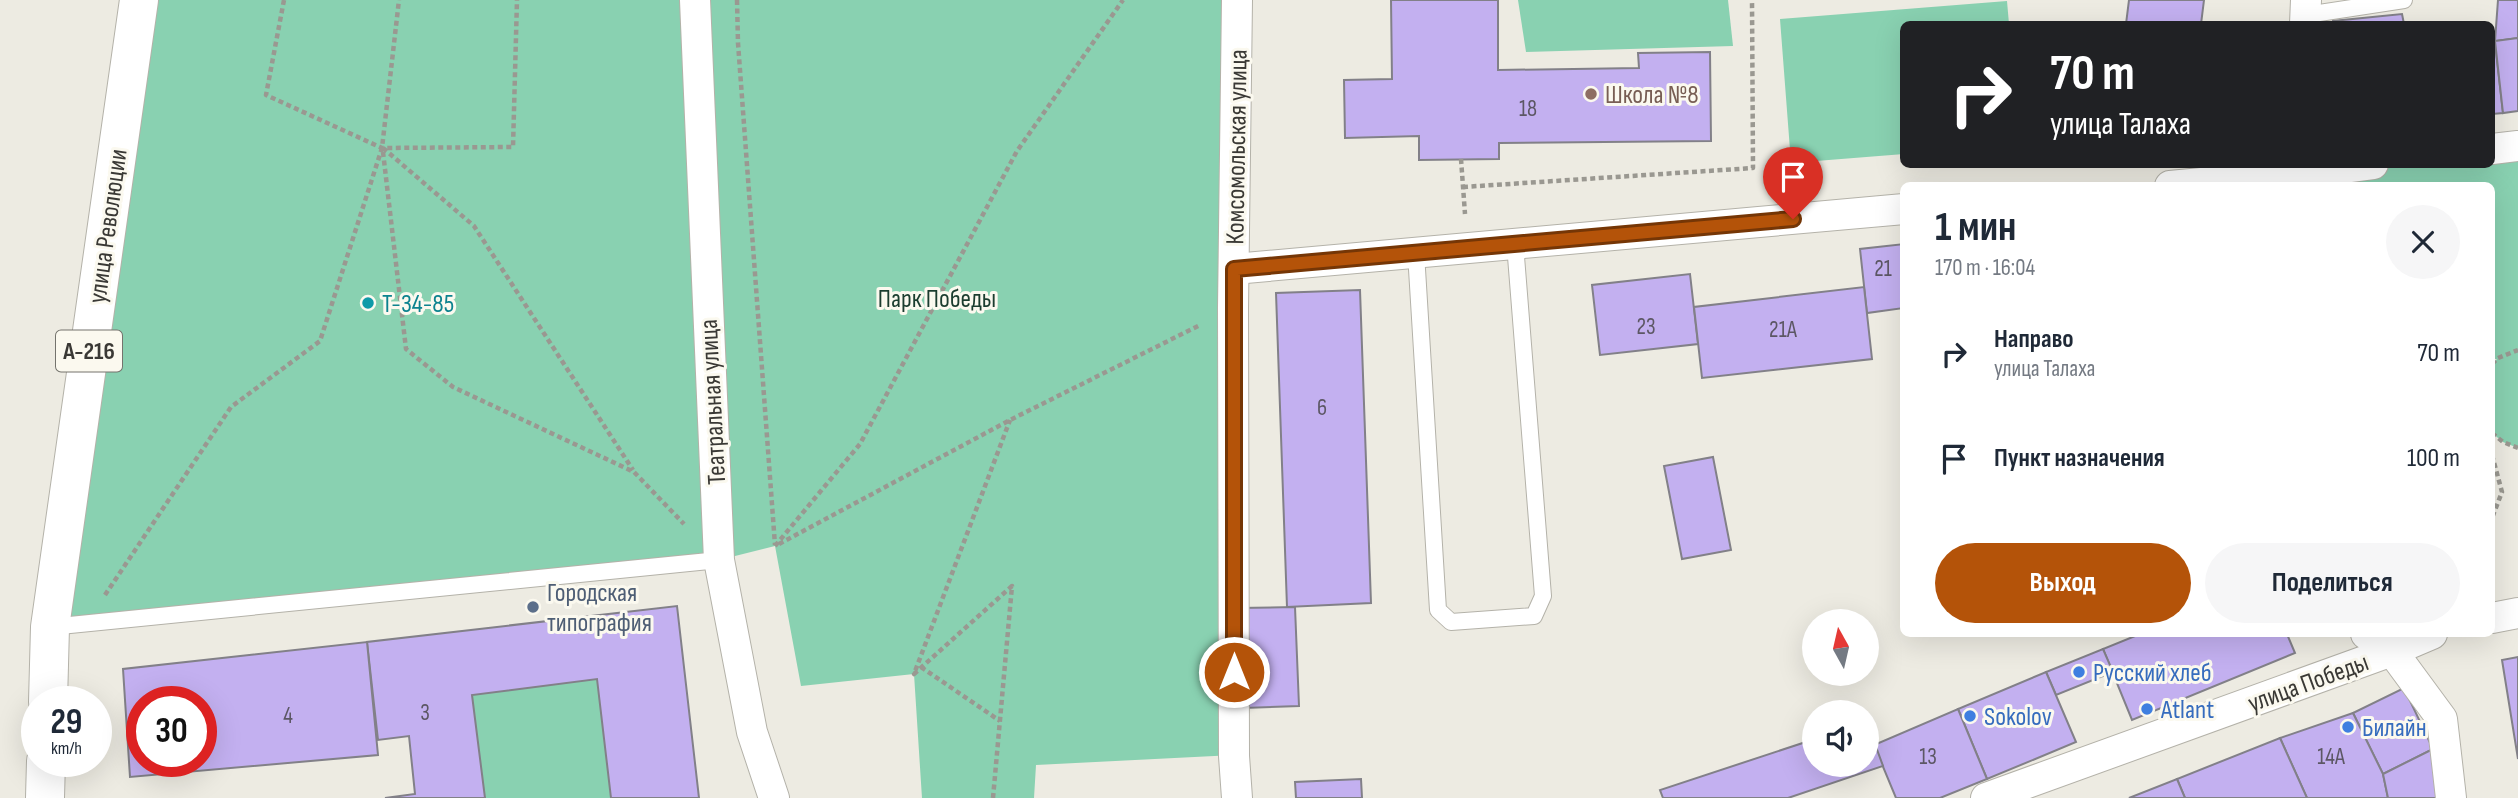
<!DOCTYPE html>
<html lang="ru">
<meta charset="utf-8">
<style>
body{margin:0;font-family:"Sofia Sans Condensed",sans-serif;background:#f6f6f7;color:#1f2937;height:100vh;display:flex;flex-direction:column;font-size:26px;white-space:nowrap}
*{box-sizing:border-box;margin:0}
p{font-size:23px;color:#747a83}
.icon{flex:none;width:38px;height:38px;fill:none;stroke:currentColor;stroke-width:2;stroke-linecap:round;stroke-linejoin:round}
.map{position:relative;flex:1;overflow:hidden}
.panel{position:absolute;left:1900px;top:182px;width:595px;height:455px;display:flex;flex-direction:column;background:#fff;border-radius:10px;box-shadow:0 7px 28px #0002}
.panel>*{flex:none}
.top-card{position:absolute;left:1900px;top:21px;width:595px;height:147px;border-radius:10px;box-shadow:0 7px 28px #0002;background:#202124;color:#fff;overflow:hidden}
.needle{width:46px;rotate:352deg}
.controls{position:absolute;left:1802px;top:609px;display:grid;gap:14px}
.controls a{display:grid;place-items:center;width:77px;height:77px;border-radius:50%;background:#fff;box-shadow:0 7px 28px #0002;font-size:35px}
.speed{position:absolute;left:21px;top:686px;display:flex;gap:14px;font-size:35px;font-weight:700;text-align:center}
.speed>*{display:grid;place-content:center;width:91px;height:91px;border-radius:50%;background:#fff;box-shadow:0 7px 28px #0002;line-height:1}
.speed small{font-size:18px;font-weight:400}
.speed .limit{border:10px solid #d22;background:#fff;color:#111}
.pin{position:absolute;display:grid;place-items:center;width:60px;height:60px;color:#fff;margin:-72px -30px;border-radius:50% 50% 50% 0;rotate:-45deg;box-shadow:0 0 7px #0007}
.pin .icon{rotate:45deg}
.me{position:absolute;width:77px;margin:-38px;rotate:0deg;stroke-linejoin:round;filter:drop-shadow(0 0 5px #0008)}
.turn{display:flex;align-items:center;gap:24px;height:147px;padding:0 35px;font-size:32px}
.turn .icon{width:91px;height:91px;stroke-width:2.5}
.turn b{display:block;font-size:49px;line-height:60px}
.round{display:grid;place-items:center;flex:none;width:74px;height:74px;border-radius:37px;background:#f6f6f7}
.overview{display:flex;align-items:center;justify-content:space-between;height:119px;padding:0 35px}
h1{font-size:42px;font-weight:700;line-height:52px}
.cta{display:flex;gap:14px;margin-top:auto;padding:14px 35px}
.cta a{flex:1;height:80px;border-radius:42px;background:#b45309;color:#fff;font-size:28px;font-weight:700;line-height:80px;text-align:center}
.cta a+a{background:#f6f6f7;color:#1f2937}
ul{padding:0;list-style:none}
li{display:flex;align-items:center;gap:21px;height:105px;padding:0 35px}
li div{flex:1}
li b{display:block;font-size:26px}
li em{font-style:normal}
.map>svg:first-child{display:block}
.green{fill:#89d1b1}
.building{fill:#c3b0f0;stroke:#828088;stroke-width:2;fill-rule:evenodd}
.lines{fill:none;stroke-linecap:round;stroke-linejoin:round}
.service-casing{stroke:#b4b2a9;stroke-width:18}
.minor-casing{stroke:#b4b2a9;stroke-width:32}
.primary-casing{stroke:#b4b2a9;stroke-width:40}
.path{stroke:#9a9891;stroke-width:4.5;stroke-dasharray:5 3.5;stroke-linecap:butt}
.service{stroke:#fff;stroke-width:16}
.minor{stroke:#fff;stroke-width:30}
.primary{stroke:#fff;stroke-width:38}
.route-casing{stroke:#753606;stroke-width:18}
.route{stroke:#b45309;stroke-width:12}
.education-dot{fill:#8d6e63;stroke:#fbf9ef;stroke-width:2.5}
.culture-dot{fill:#0f9aa8;stroke:#fbf9ef;stroke-width:2.5}
.service-dot{fill:#5c6f8a;stroke:#fbf9ef;stroke-width:2.5}
.shop-dot{fill:#3f7fe0;stroke:#fbf9ef;stroke-width:2.5}
.labels{text-anchor:middle;stroke-width:6;stroke-linejoin:round;paint-order:stroke}
.number-label{font-size:23px;fill:#5c5764}
.shield{fill:#fbf9ef;stroke:#74736d;stroke-width:2}
.shield-label{font-size:24px;font-weight:bold;fill:#3a3935}
.education-label{font-size:26px;fill:#785e54;stroke:#fbf9ef;text-anchor:start}
.street-label{font-size:26px;fill:#3a3935;stroke:#fbf9ef}
.park-label{font-size:26px;fill:#1b3d2f;stroke:#fbf9ef}
.culture-label{font-size:26px;fill:#0d838f;stroke:#fbf9ef;text-anchor:start}
.service-label{font-size:26px;fill:#4e5e75;stroke:#fbf9ef;text-anchor:start}
.shop-label{font-size:26px;fill:#366cbe;stroke:#fbf9ef;text-anchor:start}
</style>
<div class="map">
<svg width="2518" height="798" viewBox="0 0 2518 798">
<rect width="100%" height="100%" fill="#edebe2"/>
<g class="green">
<polygon points="139,0 1237,0 1234,755 1036,765 1034,798 922,798 914,674 801,686 775,546 719,560 50,627"/>
<polygon points="1518,0 1728,0 1733,46 1526,52"/>
<polygon points="2007,1 2009,24 1904,24 1904,154 1791,163 1780,19"/>
<polygon points="2518,146 2518,448 2503,442 2492,433 2492,364 2497,359 2492,359 2492,186 2297,185 2373,164 2492,164 2492,149"/>
<polygon points="597,679 611,798 485,798 472,695"/>
</g>
<g class="building">
<polygon points="1391,0 1498,0 1498,70 1639,68 1638,53 1710,52 1711,141 1499,143 1499,159 1419,160 1419,136 1345,138 1344,80 1392,79"/>
<polygon points="2129,0 2204,0 2201,24 2126,24"/>
<polygon points="2498,0 2518,0 2518,38 2495,41"/>
<polygon points="2402,14 2404,24 2333,24 2333,21"/>
<polygon points="2492,34 2494,34 2503,113 2492,114"/>
<polygon points="2518,38 2518,111 2503,113 2495,41"/>
<polygon points="1904,244 1904,308 1867,313 1860,249"/>
<polygon points="1690,274 1698,344 1600,355 1592,285"/>
<polygon points="1864,287 1872,359 1702,378 1694,307"/>
<polygon points="1360,290 1371,603 1287,607 1276,293"/>
<polygon points="1713,457 1731,550 1682,559 1664,466"/>
<polygon points="677,606 699,798 611,798 597,679 472,695 485,798 385,798 415,794 409,736 378,740 367,642"/>
<polygon points="1295,607 1299,706 1243,708 1238,608"/>
<polygon points="2140,634 2287,634 2295,653 2132,720 2103,649"/>
<path d="M367 642 378 755 130 777 123 669ZM142 702H201V761H142Z"/>
<polygon points="2103,649 2113,672 2056,695 2046,672"/>
<polygon points="2518,657 2518,759 2502,660"/>
<polygon points="2046,672 2076,742 1987,779 1958,709"/>
<polygon points="2404,688 2433,749 2383,774 2353,713"/>
<polygon points="1958,709 1987,779 1940,798 1896,798 1874,745"/>
<polygon points="2353,713 2383,774 2388,798 2307,798 2280,738"/>
<polygon points="1867,722 1883,766 1788,798 1663,798 1660,790 1815,739 1815,765 1867,765"/>
<polygon points="2280,738 2307,798 2185,798 2177,779"/>
<polygon points="2433,749 2438,798 2388,798 2383,774"/>
<polygon points="1361,779 1362,798 1296,798 1295,782"/>
<polygon points="2177,779 2185,798 2129,798"/>
</g>
<g class="lines">
<defs>
<g id="service">
<polyline points="2306,15 2404,0"/>
<polyline points="1416,253 1438,610 1451,622 1534,616 1543,596 1515,244"/>
<polyline points="50,627 719,560"/>
</g>
<g id="minor">
<polyline points="695,0 719,560 752,732 774,798"/>
<polyline points="1237,0 1233,308 1234,756 1237,798"/>
<polyline points="2305,24 2306,0"/>
<polyline points="2492,149 2518,146"/>
<polyline points="2170,186 2296,174 2373,164"/>
<polyline points="1234,269 1904,209"/>
<polyline points="2492,618 2518,613"/>
<polyline points="2366,634 2392,651 2442,719 2451,798"/>
<polyline points="1986,798 2392,651 2432,634"/>
</g>
<g id="primary">
<polyline points="48,702 50,627 139,0"/>
<polyline points="45,798 46,761"/>
</g>
</defs>
<use href="#service" class="service-casing"/>
<use href="#minor" class="minor-casing"/>
<use href="#primary" class="primary-casing"/>
<g class="path">
<polyline points="284,0 266,95 382,148 513,147 517,0"/>
<polyline points="737,0 738,43 775,545"/>
<polyline points="383,148 474,226 633,470"/>
<polyline points="383,152 406,349 453,387 634,472 684,524"/>
<polyline points="1461,159 1465,214"/>
<polyline points="1463,187 1753,168 1752,0"/>
<polyline points="2492,364 2498,358 2518,350"/>
<polyline points="2492,433 2503,442 2518,448"/>
<polyline points="2492,455 2502,492 2492,518"/>
<polyline points="779,544 1010,420 1200,325"/>
<polyline points="775,546 860,444 1017,151 1123,0"/>
<polyline points="105,595 231,407 320,341 382,148 399,0"/>
<polyline points="921,667 1000,721"/>
<polyline points="993,798 1012,586 914,674 1010,420"/>
</g>
<use href="#service" class="service"/>
<use href="#minor" class="minor"/>
<use href="#primary" class="primary"/>
</g>
<g class="lines">
<defs>
<polyline id="route" points="1234,672 1234,269 1793,219"/>
</defs>
<use href="#route" class="route-casing"/>
<use href="#route" class="route"/>
</g>
<circle class="education-dot" cx="1591" cy="94" r="7"/>
<circle class="culture-dot" cx="368" cy="303" r="7"/>
<circle class="service-dot" cx="533" cy="607" r="7"/>
<g class="shop-dot">
<circle cx="2079" cy="672" r="7"/>
<circle cx="2147" cy="709" r="7"/>
<circle cx="1970" cy="716" r="7"/>
<circle cx="2348" cy="727" r="7"/>
</g>
<g class="labels">
<g class="number-label">
<text x="1528" y="116">18</text>
<text x="1883" y="276">21</text>
<text x="1646" y="334">23</text>
<text x="1783" y="337">21А</text>
<text x="1322" y="415">6</text>
<text x="425" y="720">3</text>
<text x="288" y="723">4</text>
<text x="1928" y="764">13</text>
<text x="2331" y="764">14А</text>
</g>
<rect class="shield" x="56" y="330.5" width="66" height="41" rx="5"/>
<g class="shield-label">
<text x="89" y="359">А-216</text>
</g>
<g class="education-label">
<text x="1605" y="103">Школа №8</text>
</g>
<g class="street-label">
<text transform="translate(1236 147) rotate(-89)" y="9">Комсомольская улица</text>
<text transform="translate(107 226) rotate(-82)" y="9">улица Революции</text>
<text transform="translate(712 402) rotate(-93)" y="9">Театральная улица</text>
<text transform="translate(2308 682) rotate(-20)" y="9">улица Победы</text>
</g>
<g class="park-label">
<text x="937" y="307">Парк Победы</text>
</g>
<g class="culture-label">
<text x="382" y="312">Т-34-85</text>
</g>
<g class="service-label">
<text x="547" y="601">Городская<tspan x="547" dy="30">типография</tspan></text>
</g>
<g class="shop-label">
<text x="2093" y="681">Русский хлеб</text>
<text x="2161" y="718">Atlant</text>
<text x="1984" y="725">Sokolov</text>
<text x="2362" y="736">Билайн</text>
</g>
</g>
</svg>
<div class="controls">
<a><svg class="needle" viewBox="-14 -14 28 28"><path d="M0-13l5 13h-10z" fill="#e53935"/><path d="M0 13l5-13h-10z" fill="#747a83"/></svg></a>
<a><svg class="icon" aria-label="sound" viewBox="0 0 24 24"><path d="M4 9h4l5-4v14l-5-4H4zM17 9q2 3 0 6"/></svg></a>
</div>
<div class="speed"><div>29<small>km/h</small></div><div class="limit">30</div></div>
<div class="pin" style="left:1793px;top:219px;background:#d93025"><svg class="icon" aria-label="arrive" viewBox="0 0 24 24"><path d="M6 21V4h12l-3 4 3 4H6"/></svg></div>
<svg class="me" style="left:1234px;top:672px" viewBox="-20 -20 40 40"><circle r="17" fill="#b45309" stroke="#fff" stroke-width="3"/><path d="M0-11L8 9 0 5-8 9z" fill="#fff"/></svg>
<div class="top-card">
<div class="turn"><svg class="icon" aria-label="right" viewBox="0 0 24 24"><path d="M7 20v-9h11M14 6l5 5-5 5"/></svg><div><b>70 m</b>улица Талаха</div></div>
</div>
<section class="panel">
<div class="overview"><div><h1>1 мин</h1><p>170 m · 16:04</p></div><a class="round"><svg class="icon" aria-label="close" viewBox="0 0 24 24"><path d="M6 6l12 12M18 6L6 18"/></svg></a></div>
<ul>
<li><svg class="icon" aria-label="right" viewBox="0 0 24 24"><path d="M7 20v-9h11M14 6l5 5-5 5"/></svg><div><b>Направо</b><p>улица Талаха</p></div><em>70 m</em></li>
<li><svg class="icon" aria-label="arrive" viewBox="0 0 24 24"><path d="M6 21V4h12l-3 4 3 4H6"/></svg><div><b>Пункт назначения</b></div><em>100 m</em></li>
</ul>
<div class="cta"><a>Выход</a><a>Поделиться</a></div>
</section>
</div>
